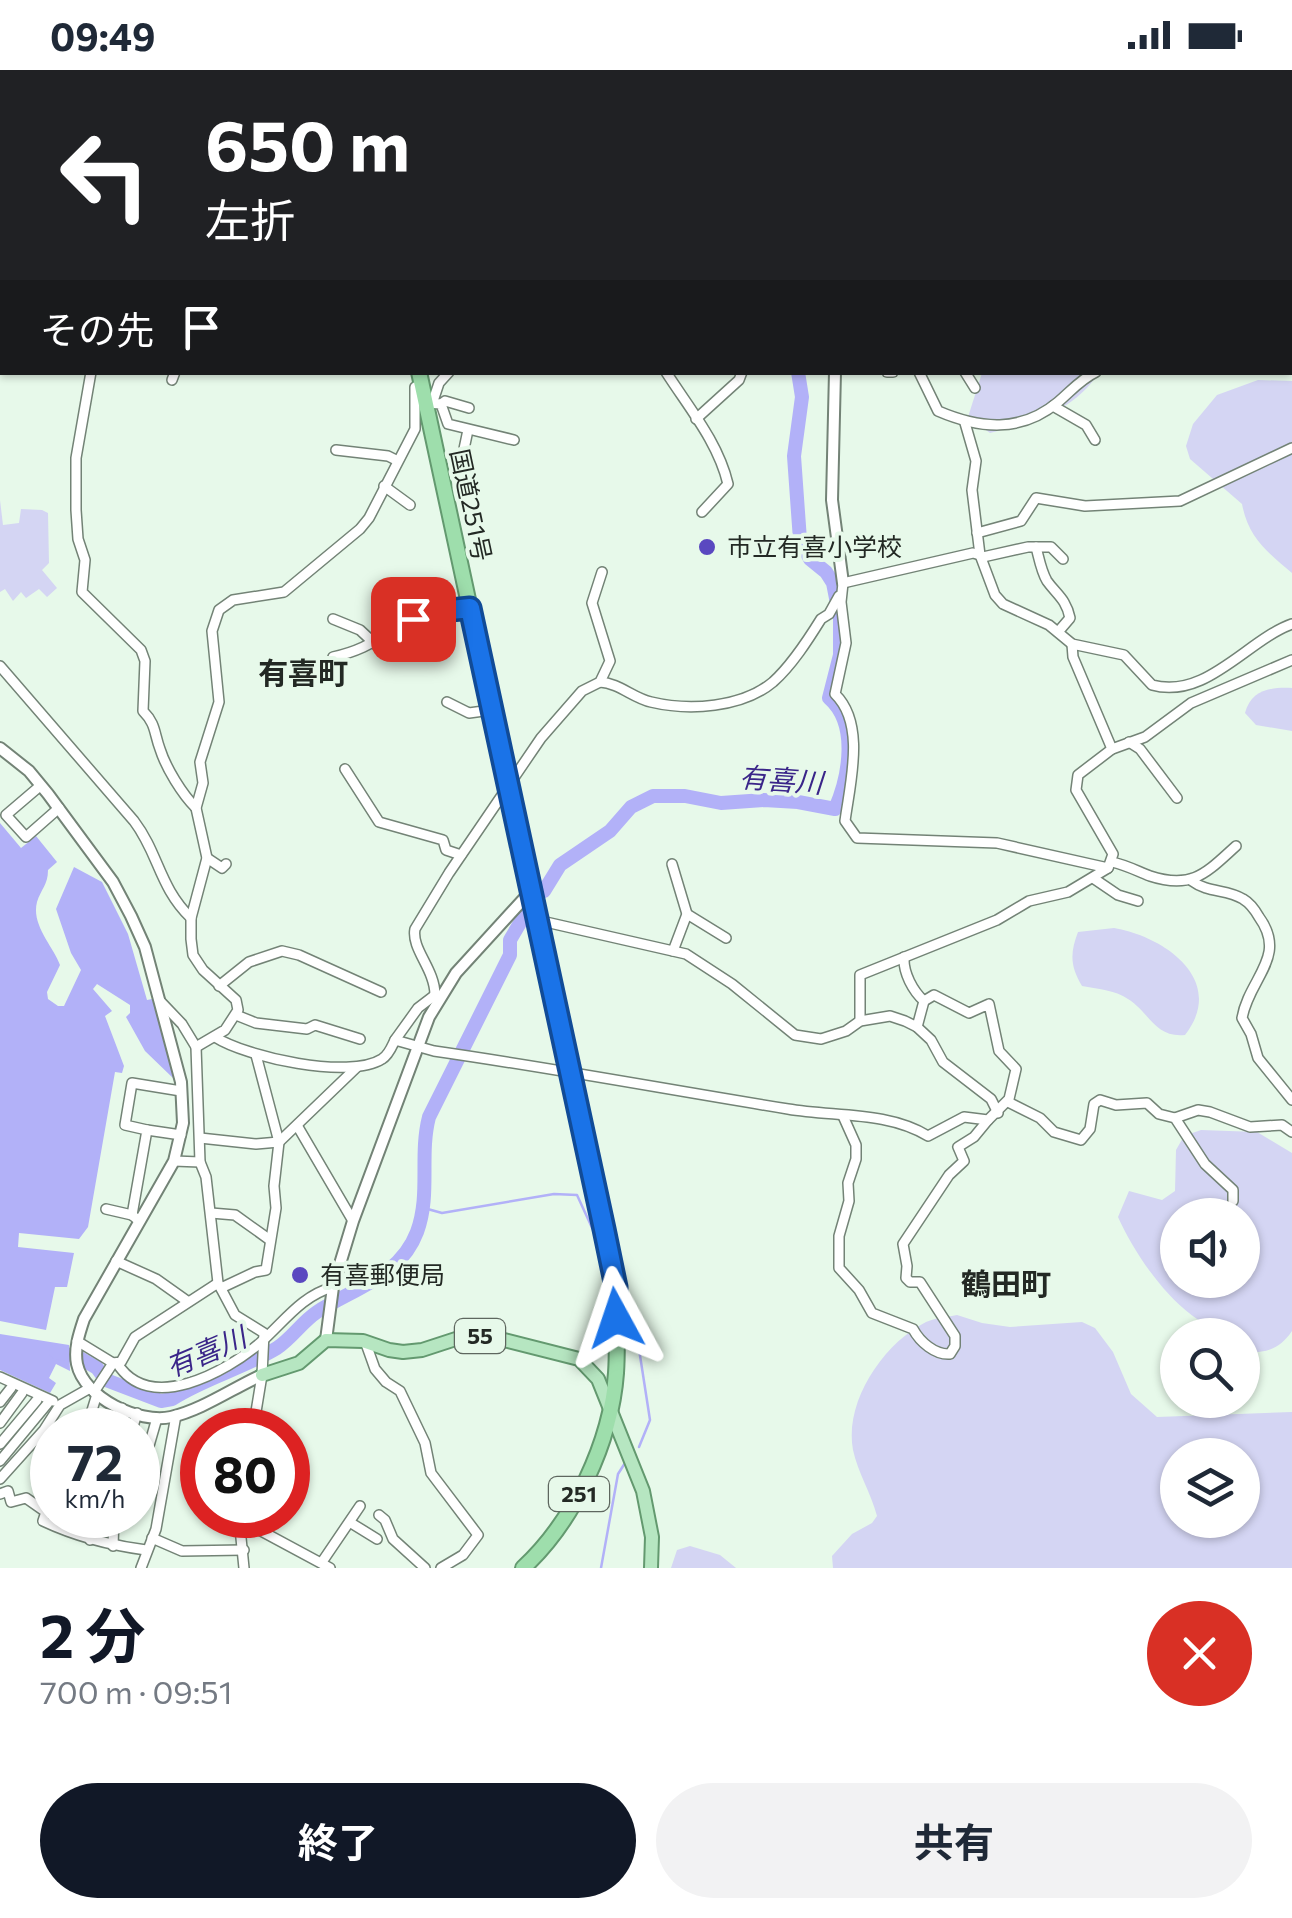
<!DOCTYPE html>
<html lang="ja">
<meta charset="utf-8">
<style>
body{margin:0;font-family:Commissioner,"Noto Sans JP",sans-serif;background:#f2f2f3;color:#1f2937;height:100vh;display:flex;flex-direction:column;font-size:38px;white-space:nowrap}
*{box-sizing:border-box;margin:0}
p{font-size:32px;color:#747a83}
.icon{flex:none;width:55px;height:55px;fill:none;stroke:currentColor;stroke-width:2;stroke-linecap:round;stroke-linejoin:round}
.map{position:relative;height:1498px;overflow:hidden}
.side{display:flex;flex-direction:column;background:#fff;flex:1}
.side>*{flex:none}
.guide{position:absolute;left:0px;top:0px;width:1292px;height:305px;box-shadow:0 2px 8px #0004;background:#202124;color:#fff;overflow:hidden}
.tools{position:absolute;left:1160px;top:1128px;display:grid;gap:20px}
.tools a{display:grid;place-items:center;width:100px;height:100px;border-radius:50%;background:#fff;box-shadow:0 2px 8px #0004;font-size:50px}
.speed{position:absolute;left:30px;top:1338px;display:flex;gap:20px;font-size:50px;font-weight:700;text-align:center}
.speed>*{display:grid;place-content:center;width:130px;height:130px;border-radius:50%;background:#fff;box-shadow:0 2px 8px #0004;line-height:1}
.speed small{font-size:25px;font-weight:400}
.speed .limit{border:15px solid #d22;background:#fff;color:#111}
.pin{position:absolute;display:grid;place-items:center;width:85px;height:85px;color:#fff;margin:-42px;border-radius:20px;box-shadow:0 5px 15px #0006}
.me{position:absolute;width:110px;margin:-55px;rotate:355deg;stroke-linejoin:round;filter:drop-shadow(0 0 8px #0008)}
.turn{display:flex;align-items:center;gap:35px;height:210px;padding:0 40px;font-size:45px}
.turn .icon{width:130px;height:130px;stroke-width:2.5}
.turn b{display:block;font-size:70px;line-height:85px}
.then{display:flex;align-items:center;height:95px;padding:0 40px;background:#0003;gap:20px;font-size:38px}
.round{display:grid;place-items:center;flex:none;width:105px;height:105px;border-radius:52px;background:#f2f2f3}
.headline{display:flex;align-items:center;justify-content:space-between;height:170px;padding:0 40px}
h1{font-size:60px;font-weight:700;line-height:75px;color:#111827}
.button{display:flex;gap:20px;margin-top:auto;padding:20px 40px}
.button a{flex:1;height:115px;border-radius:60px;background:#111827;color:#fff;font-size:40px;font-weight:700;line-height:115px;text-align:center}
.button a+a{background:#f2f2f3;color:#1f2937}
.status{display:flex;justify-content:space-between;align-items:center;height:70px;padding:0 50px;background:#fff;direction:ltr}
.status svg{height:28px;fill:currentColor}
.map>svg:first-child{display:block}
.green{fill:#d4d5f3;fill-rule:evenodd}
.water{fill:#b2b1f8}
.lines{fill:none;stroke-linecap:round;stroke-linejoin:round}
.stream{stroke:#b2b1f8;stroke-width:2.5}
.river{stroke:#b2b1f8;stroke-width:14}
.minor-casing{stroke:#738376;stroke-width:12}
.tertiary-casing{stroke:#738376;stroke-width:14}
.primary-casing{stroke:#63996f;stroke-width:16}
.trunk-casing{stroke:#63996f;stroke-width:18}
.minor{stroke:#fff;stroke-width:9}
.tertiary{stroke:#fff;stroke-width:10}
.primary{stroke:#b6e6c1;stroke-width:12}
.trunk{stroke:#9edeac;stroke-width:14}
.route-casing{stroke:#114b97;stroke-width:25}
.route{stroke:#1a73e8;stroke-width:18}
.poi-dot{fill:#5a48c0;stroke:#e7f9ea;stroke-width:4}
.labels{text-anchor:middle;stroke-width:8;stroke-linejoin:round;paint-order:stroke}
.shield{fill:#e7f9ea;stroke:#5e675f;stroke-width:2.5}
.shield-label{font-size:22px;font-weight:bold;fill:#232924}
.street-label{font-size:25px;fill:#232924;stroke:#e7f9ea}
.poi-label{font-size:25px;fill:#232924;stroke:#e7f9ea;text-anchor:start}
.water-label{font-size:28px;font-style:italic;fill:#3a2589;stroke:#e7f9ea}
.quarter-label{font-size:30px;font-weight:bold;fill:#232924;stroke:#e7f9ea}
</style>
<div class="status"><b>09:49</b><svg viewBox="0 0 49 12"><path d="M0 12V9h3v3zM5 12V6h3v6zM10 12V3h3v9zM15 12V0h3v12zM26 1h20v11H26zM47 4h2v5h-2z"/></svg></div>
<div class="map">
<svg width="1292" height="1498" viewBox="0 0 1292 1498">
<rect width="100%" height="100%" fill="#e7f9ea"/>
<g class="green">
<path d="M982 303H1099C1072 342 1034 352 990 363L968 347Z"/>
<path d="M1258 310 1292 311V503C1267 482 1248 467 1242 434L1190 389 1186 376 1193 354 1217 325Z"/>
<polygon points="0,430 3,455 19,453 21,439 42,440 48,443 49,493 42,500 57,518 47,527 39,519 26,528 21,522 13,531 5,519 0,522"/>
<path d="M1292 618V661L1256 655 1245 643C1251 620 1270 617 1292 618Z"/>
<path d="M1114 858C1166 867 1227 911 1185 965 1155 968 1150 943 1128 929 1115 920 1097 919 1082 916 1070 896 1070 883 1078 862Z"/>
<path d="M1201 1060 1257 1062 1292 1083V1261C1279 1280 1267 1282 1245 1283L1242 1265C1189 1265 1138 1192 1118 1147L1129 1121 1162 1130 1175 1121 1176 1080 1184 1066ZM1178 1145H1242V1210H1178Z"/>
<path d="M957 1245 982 1253 1010 1257 1082 1252 1095 1258 1113 1282 1131 1324 1157 1347 1292 1342V1498H833L832 1486 852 1464 872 1453 877 1446C871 1423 858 1403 853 1380 844 1331 884 1273 926 1252 935 1248 947 1247 957 1245ZM1178 1385H1242V1450H1178Z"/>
<polygon points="690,1476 720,1485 736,1498 671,1498 677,1480"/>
</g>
<g class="water">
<path d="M0 753 21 778 36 766 57 792 48 800C48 815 41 819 37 832 31 855 53 876 60 895L47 922 48 929 58 936H64L81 900 71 883 56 839 74 797 102 812 128 864 147 930 152 929 171 989 173 1008 145 981 126 947 130 943V935L97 914 93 919 112 941 105 946 124 996 122 1003 115 1002 88 1157 79 1169 19 1163 18 1177 74 1183 67 1217H55L46 1260 0 1251Z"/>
<polygon points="0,1264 69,1275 70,1301 56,1294 49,1308 56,1313 50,1323 0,1300"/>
</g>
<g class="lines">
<g class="stream">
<polyline points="424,1138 442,1143 554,1124 577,1125 599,1173"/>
<polyline points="632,1261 639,1279 650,1350 639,1377"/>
<polyline points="601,1498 618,1404 625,1393"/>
</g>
<g class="river">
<polyline points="834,2 839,0"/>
<path d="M544 821 560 795 610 761 631 737 653 726H685L721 733 764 730 798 732 835 739C849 707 859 654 829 628L840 585V549L833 513 826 502 810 489 800 470 794 386 802 327 798 302"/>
<path d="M56 1282 78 1287 97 1298 106 1310 161 1331 172 1329C205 1308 244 1298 277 1278 292 1268 302 1252 317 1242 354 1218 400 1207 417 1162 431 1124 419 1086 429 1047L510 885V870L527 841"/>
</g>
<defs>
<g id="minor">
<polyline points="452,0 453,2"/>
<polyline points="1145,0 1149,2"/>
<polyline points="91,2 92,0"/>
<polyline points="235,2 236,0"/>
<polyline points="555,2 556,0"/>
<polyline points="727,2 728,0"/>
<polyline points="1130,2 1134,0"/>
<polyline points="0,268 2,261"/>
<path d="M91 302 76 388V440L78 469 85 490 82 522 141 580 145 591 143 641C156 654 154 663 160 679 166 698 182 724 196 738"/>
<path d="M666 302C689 338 718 372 728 414L702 442"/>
<polyline points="887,302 893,302"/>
<path d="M919 302 938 341C980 359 1021 363 1058 332 1071 321 1081 309 1096 302"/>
<polyline points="965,302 975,318"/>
<polyline points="172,310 175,302"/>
<polyline points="433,331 439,313 449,302"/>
<polyline points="426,333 441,334 448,354 514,370"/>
<polyline points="441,334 445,331 469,338"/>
<polyline points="1053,336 1086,355 1095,370"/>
<polyline points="696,349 739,310 742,302"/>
<path d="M965 353 976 391 972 420 980 485 995 525 1003 534 1049 555 1072 574 1124 585 1152 615C1206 630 1247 570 1292 554"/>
<polyline points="464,379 468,360"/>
<polyline points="336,380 388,386 396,390"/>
<polyline points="384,416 410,435"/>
<polyline points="977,463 1021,451 1036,428 1085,436 1180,431 1292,378"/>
<path d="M1036 477C1039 488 1041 501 1047 511 1057 525 1066 529 1070 548L1058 562"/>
<polyline points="983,487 1028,477 1051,477 1063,489"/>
<path d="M843 513 841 532 846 573 835 624C866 654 850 713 845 751L857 768 997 773 1108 798"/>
<polyline points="843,513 973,483 980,485"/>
<polyline points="333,549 360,560 375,574"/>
<polyline points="1072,574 1073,587 1112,679"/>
<path d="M333 587C373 578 381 564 414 549 432 541 451 543 470 538"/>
<path d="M0 596 134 751C159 784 159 817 191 848"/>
<path d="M600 612C619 613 633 628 651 632 689 641 742 638 773 612 792 595 808 570 821 549L829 544 839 526"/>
<polyline points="447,632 469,643 491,640"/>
<polyline points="1129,672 1140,679 1177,728"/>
<polyline points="345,699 379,752 443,770 446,780 461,785"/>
<polyline points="40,716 6,745 26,767 59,738"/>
<polyline points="207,788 222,798 226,794"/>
<path d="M1112 792C1126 795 1137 801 1150 806 1193 820 1207 802 1236 776"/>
<polyline points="672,794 687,844"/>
<polyline points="1093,808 1118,825 1138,831"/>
<path d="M1192 811C1208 823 1227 819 1243 829 1250 833 1255 840 1259 847 1288 887 1249 908 1242 948L1251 964 1258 988 1292 1030"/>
<polyline points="537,850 686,884 732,914 795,965 821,969 846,961 860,951 890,946 905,951 917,957 931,970 943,992 991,1029 998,1043"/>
<polyline points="673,881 687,844 726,868"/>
<path d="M904 887C903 903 913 921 924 931L917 957"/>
<polyline points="219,916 249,892 282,881 299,885 381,922"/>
<path d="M439 927 435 925C435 899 411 879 415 859L449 803 541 668 582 621 600 612 610 591 592 533 602 502"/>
<polyline points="161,932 182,954 196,977 200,1092 206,1107 218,1213 235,1245 264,1263 262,1305 253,1360"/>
<polyline points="236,945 256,953 307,959 315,955 360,969"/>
<polyline points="860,951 860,905 997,850 1029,831 1068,822 1108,798 1113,784 1076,720 1078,705 1112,679 1145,667 1191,633 1292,590"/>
<path d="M215 967C246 987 349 1010 382 989 389 985 392 976 395 970L434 981C553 998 670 1020 788 1039 834 1047 887 1041 928 1066L964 1047 988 1050 1009 1029 1016 999 999 981 989 934 969 943 934 925 924 931"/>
<polyline points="395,970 418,938 435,925"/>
<polyline points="196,977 225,960 238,940 236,930 203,900 193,885 191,869 191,848 207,788 196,738 203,713 200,692 219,632 212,561 219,540 233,530 284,522 360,459 369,448 415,359 415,317 421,314"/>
<polyline points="1008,1032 1040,1048 1054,1062 1081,1070 1090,1059 1094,1034 1100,1030 1116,1035 1147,1033 1159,1044 1175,1048 1205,1094 1233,1120 1233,1131"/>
<path d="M843 1046 856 1075V1089L848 1113 849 1131 839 1166V1198L859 1220 872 1243 913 1259C920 1272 935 1285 950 1284L955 1276V1266L920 1212H910L906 1208 907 1196 903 1174 949 1105 964 1091 958 1077 974 1067 988 1050"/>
<polyline points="1175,1048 1198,1040 1210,1042 1250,1057 1282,1055 1292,1062"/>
<polyline points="298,1057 353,1151"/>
<polyline points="147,1060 181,1065"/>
<polyline points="200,1068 256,1074 279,1072 357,997"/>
<polyline points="174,1091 200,1092"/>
<polyline points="106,1139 132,1145"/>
<polyline points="211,1143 235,1145 270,1170"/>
<polyline points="138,1150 132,1145 147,1060 125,1055 132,1013 181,1021"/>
<polyline points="116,1191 156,1209 187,1231"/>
<polyline points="221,1218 255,1202 266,1200 276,1138 274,1116 279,1072 256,985"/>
<polyline points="77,1271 113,1293"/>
<polyline points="365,1271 375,1299 386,1312 400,1321 425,1373 431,1403 478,1465 463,1485 441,1498"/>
<path d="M117 1293C149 1345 226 1302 260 1273 284 1252 301 1226 333 1217"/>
<polyline points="0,1307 53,1331"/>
<polyline points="94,1322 113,1293 121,1292 135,1267 218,1213"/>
<polyline points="0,1332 11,1318"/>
<polyline points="255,1345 268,1360"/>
<polyline points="0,1353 22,1323"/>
<polyline points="86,1360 97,1324"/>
<polyline points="116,1360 122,1338"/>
<polyline points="132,1360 137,1343"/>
<polyline points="0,1374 37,1330"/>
<polyline points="0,1391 48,1333"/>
<polyline points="0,1409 44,1360 60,1335 90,1318"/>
<polyline points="139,1410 157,1348"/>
<path d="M0 1424 8 1421 11 1432 26 1428 46 1442 43 1451C77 1467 108 1475 146 1480"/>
<polyline points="111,1445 114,1447 113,1476"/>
<polyline points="379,1445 385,1450 393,1469 425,1498"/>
<polyline points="239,1448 244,1498"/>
<polyline points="239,1449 330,1498"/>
<polyline points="351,1453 377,1469"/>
<polyline points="152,1468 182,1481 244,1480"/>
<polyline points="90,1470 93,1445"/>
<polyline points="322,1492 360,1436"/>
<polyline points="141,1498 156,1459 176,1345"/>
</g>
<g id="tertiary">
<polyline points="38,2 39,0"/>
<polyline points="879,2 879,0"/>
<polyline points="0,139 2,129"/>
<polyline points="835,302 832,430 843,513"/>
<path d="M0 678 29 701 48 724 113 812 131 846 145 877 181 1012 183 1053 174 1091 84 1249C79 1264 74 1279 77 1294 84 1328 139 1354 171 1347 202 1340 233 1318 262 1305"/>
<polyline points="326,1270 333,1217 353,1151 429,947 456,903 531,821"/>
</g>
<polyline id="primary" points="262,1305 299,1293 326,1270 363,1271 389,1280 403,1282 422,1280 468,1265 488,1266 579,1289 598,1309 643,1421 652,1467 651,1498"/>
<g id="trunk">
<polyline points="354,0 354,2"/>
<path d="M419 302 616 1217C616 1246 618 1275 616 1303 611 1372 574 1451 523 1498"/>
</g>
</defs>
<use href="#minor" class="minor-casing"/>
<use href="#tertiary" class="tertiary-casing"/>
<use href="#primary" class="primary-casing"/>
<use href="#trunk" class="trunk-casing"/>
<use href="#minor" class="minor"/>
<use href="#tertiary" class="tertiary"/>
<use href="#primary" class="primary"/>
<use href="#trunk" class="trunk"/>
</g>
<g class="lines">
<defs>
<polyline id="route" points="413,549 441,541 470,538 604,1159 616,1217 616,1248"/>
</defs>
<use href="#route" class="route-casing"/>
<use href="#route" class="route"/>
</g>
<g class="poi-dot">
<circle cx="707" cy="477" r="10"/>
<circle cx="300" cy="1205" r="10"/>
</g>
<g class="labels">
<g class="shield">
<rect x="455" y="1249" width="50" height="34" rx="8"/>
<rect x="549" y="1407" width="60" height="34" rx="8"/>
</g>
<g class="shield-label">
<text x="480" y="1274">55</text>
<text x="579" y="1432">251</text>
</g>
<g class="street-label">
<text transform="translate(471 435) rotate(78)" y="9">国道251号</text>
</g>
<g class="poi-label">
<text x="727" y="486">市立有喜小学校</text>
<text x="320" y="1214">有喜郵便局</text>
</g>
<g class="water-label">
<text transform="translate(781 710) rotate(4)" y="10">有喜川</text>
<text transform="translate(206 1282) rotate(-23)" y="10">有喜川</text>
</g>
<g class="quarter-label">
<text x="303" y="614">有喜町</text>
<text x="1006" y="1225">鶴田町</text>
</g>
</g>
</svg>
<div class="tools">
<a><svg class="icon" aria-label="sound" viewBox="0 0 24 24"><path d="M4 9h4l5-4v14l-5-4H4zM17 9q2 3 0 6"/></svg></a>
<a><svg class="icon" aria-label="search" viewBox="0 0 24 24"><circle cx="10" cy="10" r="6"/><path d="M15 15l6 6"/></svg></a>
<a><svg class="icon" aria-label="layers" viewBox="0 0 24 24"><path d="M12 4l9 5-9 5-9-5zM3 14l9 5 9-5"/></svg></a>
</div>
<div class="speed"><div>72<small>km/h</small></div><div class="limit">80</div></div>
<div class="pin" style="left:413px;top:549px;background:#d93025"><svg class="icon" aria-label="arrive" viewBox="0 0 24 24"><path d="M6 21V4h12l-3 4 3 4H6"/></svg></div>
<svg class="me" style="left:616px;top:1248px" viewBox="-20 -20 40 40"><path d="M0-17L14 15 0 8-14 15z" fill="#1a73e8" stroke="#fff" stroke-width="4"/></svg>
<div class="guide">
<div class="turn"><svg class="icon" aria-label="left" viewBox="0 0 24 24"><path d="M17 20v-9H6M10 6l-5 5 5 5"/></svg><div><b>650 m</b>左折</div></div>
<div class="then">その先<svg class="icon" aria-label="arrive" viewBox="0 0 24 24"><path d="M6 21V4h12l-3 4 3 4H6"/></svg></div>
</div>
</div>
<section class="side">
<div class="headline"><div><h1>2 分</h1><p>700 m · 09:51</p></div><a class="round" style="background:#d93025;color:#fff"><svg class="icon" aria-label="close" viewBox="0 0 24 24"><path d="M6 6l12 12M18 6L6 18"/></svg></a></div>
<div class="button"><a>終了</a><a>共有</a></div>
</section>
